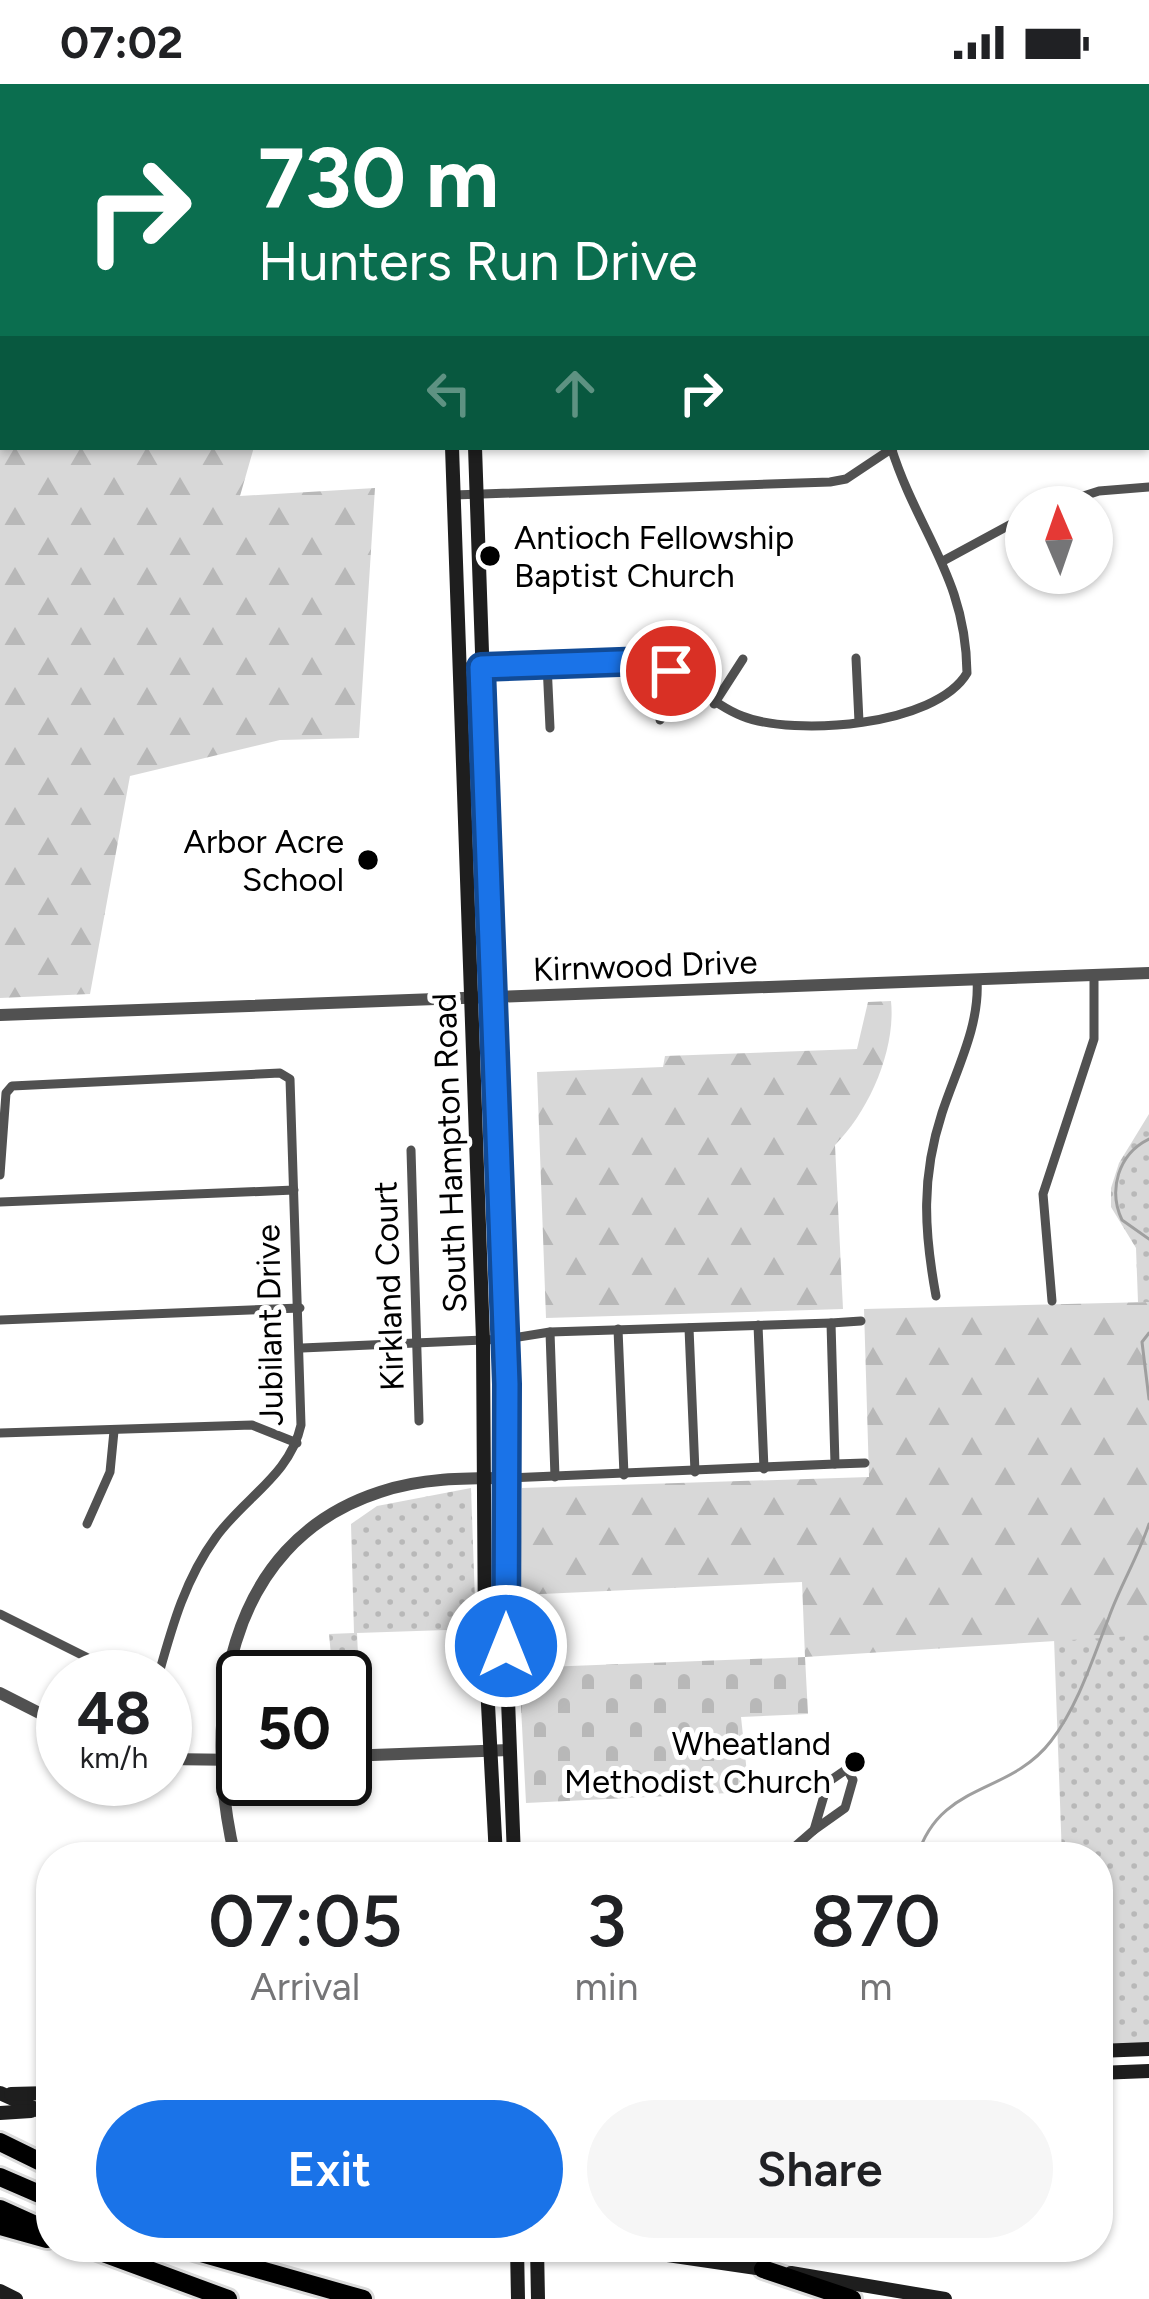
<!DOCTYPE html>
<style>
body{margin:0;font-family:Figtree,sans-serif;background:#f6f6f6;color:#202124;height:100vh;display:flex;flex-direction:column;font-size:45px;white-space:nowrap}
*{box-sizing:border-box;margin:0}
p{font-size:39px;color:#757577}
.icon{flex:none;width:66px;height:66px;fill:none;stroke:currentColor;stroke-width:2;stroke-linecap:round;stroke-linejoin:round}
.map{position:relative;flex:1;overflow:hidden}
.drawer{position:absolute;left:36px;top:1758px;width:1077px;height:420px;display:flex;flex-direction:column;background:#fff;border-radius:48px;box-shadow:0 3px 9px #0004}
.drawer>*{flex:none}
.guide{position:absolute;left:0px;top:0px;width:1149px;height:366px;box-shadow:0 3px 9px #0004;background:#0b6e4f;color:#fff;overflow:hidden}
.needle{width:78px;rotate:358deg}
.tools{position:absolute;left:1005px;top:402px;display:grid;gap:24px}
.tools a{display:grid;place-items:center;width:108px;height:108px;border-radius:50%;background:#fff;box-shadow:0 3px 9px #0004;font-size:60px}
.speed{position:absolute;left:36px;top:1566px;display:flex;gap:24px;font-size:60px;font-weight:700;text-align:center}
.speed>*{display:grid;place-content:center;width:156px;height:156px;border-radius:50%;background:#fff;box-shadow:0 3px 9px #0004;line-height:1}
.speed small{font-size:30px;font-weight:400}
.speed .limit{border:6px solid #111;border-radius:18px;background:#fff;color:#111}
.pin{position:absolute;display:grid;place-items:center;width:102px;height:102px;color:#fff;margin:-51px;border:6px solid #fff;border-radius:50%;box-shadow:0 3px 12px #0007}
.me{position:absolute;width:132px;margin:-66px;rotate:0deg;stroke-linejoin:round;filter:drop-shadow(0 0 9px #0008)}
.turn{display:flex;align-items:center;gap:42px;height:252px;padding:0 60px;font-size:54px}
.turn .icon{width:156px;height:156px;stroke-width:2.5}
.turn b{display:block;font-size:84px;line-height:102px}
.lanes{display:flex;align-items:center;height:114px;padding:0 60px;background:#0003;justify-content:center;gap:60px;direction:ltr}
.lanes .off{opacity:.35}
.eta{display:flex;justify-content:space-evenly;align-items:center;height:204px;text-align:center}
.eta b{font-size:72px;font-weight:600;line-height:84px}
.button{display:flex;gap:24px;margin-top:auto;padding:24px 60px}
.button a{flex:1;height:138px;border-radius:72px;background:#1a73e8;color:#fff;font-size:48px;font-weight:600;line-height:138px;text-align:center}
.button a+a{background:#f6f6f6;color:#202124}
.status{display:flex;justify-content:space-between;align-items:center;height:84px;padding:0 60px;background:#fff;direction:ltr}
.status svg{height:33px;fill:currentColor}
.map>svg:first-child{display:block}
.grass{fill:url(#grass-dots)}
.forest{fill:url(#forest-firs)}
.cemetery{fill:url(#cemetery-stones)}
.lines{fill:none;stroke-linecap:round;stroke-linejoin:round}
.stream{stroke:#9f9f9f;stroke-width:3}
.motorway-casing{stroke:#dbdbdb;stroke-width:24}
.minor{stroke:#515151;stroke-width:9}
.tertiary{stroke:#515151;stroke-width:12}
.secondary{stroke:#1e1e1e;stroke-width:14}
.motorway{stroke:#000;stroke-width:18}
.route-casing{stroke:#114b97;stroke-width:30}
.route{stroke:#1a73e8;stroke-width:21}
.poi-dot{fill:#000;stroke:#fff;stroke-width:4.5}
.labels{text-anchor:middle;stroke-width:10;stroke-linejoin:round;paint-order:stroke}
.poi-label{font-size:33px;fill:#000;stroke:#fff;text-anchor:end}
.street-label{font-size:33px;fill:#000;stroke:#fff}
</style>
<div class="status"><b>07:02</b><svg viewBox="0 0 49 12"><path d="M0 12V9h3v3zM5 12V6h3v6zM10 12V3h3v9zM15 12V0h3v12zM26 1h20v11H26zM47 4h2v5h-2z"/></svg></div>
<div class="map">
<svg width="1149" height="2215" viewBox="0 0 1149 2215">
<defs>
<pattern id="grass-dots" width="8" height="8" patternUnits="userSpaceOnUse" patternTransform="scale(3)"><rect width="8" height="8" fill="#d8d8d8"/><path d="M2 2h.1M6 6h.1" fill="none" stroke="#b8b8b8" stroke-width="1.8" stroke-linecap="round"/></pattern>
<pattern id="forest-firs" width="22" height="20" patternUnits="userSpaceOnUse" patternTransform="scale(3)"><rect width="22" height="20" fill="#d8d8d8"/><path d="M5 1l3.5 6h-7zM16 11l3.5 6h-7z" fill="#b8b8b8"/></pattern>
<pattern id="cemetery-stones" width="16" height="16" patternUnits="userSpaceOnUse" patternTransform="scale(3)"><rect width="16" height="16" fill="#d8d8d8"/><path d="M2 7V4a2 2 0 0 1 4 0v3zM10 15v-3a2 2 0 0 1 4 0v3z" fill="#b8b8b8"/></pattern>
</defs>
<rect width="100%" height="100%" fill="#fff"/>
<g class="grass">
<polygon points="1149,1030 1149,1218 1138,1218 1136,1164 1111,1123 1111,1104 1119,1079"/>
<polygon points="471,1404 476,1545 357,1549 362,1659 345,1660 345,1593 333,1593 329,1550 354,1549 351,1440 377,1422"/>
<polygon points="1149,1550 1149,1970 1098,1972 1098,1773 1062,1773 1054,1554"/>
</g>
<g class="forest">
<polygon points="0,0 363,0 3,3 3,363 254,363 240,412 375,404 359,654 280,656 130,692 90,910 0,914"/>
<path d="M891 917C896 966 869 1027 835 1061L843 1225 546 1234 537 988 663 983 665 972 857 965 868 918Z"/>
<polygon points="1149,1218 1149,1551 805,1573 802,1498 520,1511 522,1404 869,1393 864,1225"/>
</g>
<polygon class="cemetery" points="805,1573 808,1630 741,1633 749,1708 526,1719 519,1584"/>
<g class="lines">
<g class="stream">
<path d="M1149 1055C1118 1070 1108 1106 1122 1136L1149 1155"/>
<polyline points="1149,1249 1142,1258 1149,1315"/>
<path d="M917 1773C940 1697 1009 1712 1051 1657 1078 1622 1093 1574 1109 1533 1120 1502 1138 1473 1149 1440"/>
</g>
<defs>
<g id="motorway">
<polyline points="0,2058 51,2083"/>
<polyline points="0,2093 51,2115"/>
<polyline points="0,2125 51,2148"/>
<polyline points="0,2142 47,2155"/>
<polyline points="87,2163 228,2215"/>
<polyline points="180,2163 363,2215"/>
<polyline points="763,2185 852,2215"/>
</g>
</defs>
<use href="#motorway" class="motorway-casing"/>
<g class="minor">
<polyline points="899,0 899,3"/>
<polyline points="1146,20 1149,20"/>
<polyline points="1146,149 1149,149"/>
<polyline points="1146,276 1149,276"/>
<polyline points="454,411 830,398 846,395 894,363"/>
<polyline points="1049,423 1099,407 1149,403"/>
<polyline points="943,477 1026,432"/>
<polyline points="856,574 859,638"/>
<polyline points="547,580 550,644"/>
<path d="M463 583 647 577C682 585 708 619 742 632 794 653 936 642 967 589 966 493 918 449 891 363"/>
<polyline points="714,620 743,575"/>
<polyline points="660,636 685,599"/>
<polyline points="411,1066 419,1337"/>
<path d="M0 1091 6 1009 12 1002 280 989 290 995 301 1341C290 1391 245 1413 216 1453 185 1495 172 1543 158 1593"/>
<polyline points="0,1118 294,1106"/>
<path d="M936 1212C924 1147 921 1093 942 1029 956 986 980 942 977 896"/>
<polyline points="1052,1217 1043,1110 1094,955 1094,891"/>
<polyline points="0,1236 300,1224"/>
<polyline points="831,1239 861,1237"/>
<polyline points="758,1241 764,1385"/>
<polyline points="689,1244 695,1388"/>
<polyline points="618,1245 624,1391"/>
<polyline points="550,1248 555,1393"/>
<polyline points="302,1264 506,1255 550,1248 831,1239 835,1380 508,1394"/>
<polyline points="0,1349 252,1341 297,1359"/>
<polyline points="835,1380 865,1379"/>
<polyline points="87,1440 110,1388 114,1347"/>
<polyline points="0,1530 126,1593"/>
<polygon points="847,1685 853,1696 845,1724 814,1746 828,1698"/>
<polyline points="783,1773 814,1746"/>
</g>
<g class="tertiary">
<polyline points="0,931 1149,889"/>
<polyline points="0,1609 63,1641"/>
<polyline points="345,1672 509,1666"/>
<polyline points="165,1675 243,1676"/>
<path d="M235 1773C202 1635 222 1459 380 1408 421 1394 464 1394 508 1394"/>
</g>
<g class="secondary">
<polyline points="438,0 438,3"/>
<polyline points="458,0 458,3"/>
<polyline points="452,363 483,1256 485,1563 496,1773"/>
<polyline points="475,363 507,1300 506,1563 514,1773"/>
<polyline points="1098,1967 1149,1965"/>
<polyline points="1098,1989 1149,1987"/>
<polyline points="0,2009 51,2032"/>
<polyline points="11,2010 51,2009"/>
<polyline points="0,2029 31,2027"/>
<polyline points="517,2163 518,2215"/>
<polyline points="537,2163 538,2215"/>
<polyline points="613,2163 769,2186"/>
<polyline points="791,2189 945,2215"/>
<polyline points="0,2207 16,2215"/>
</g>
<use href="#motorway" class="motorway"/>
</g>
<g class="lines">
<defs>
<polyline id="route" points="506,1562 507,1300 481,583 647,577 671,587"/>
</defs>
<use href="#route" class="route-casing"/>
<use href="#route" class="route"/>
</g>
<g class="poi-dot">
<circle cx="490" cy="472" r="12"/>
<circle cx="368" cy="776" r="12"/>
<circle cx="855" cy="1678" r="12"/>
</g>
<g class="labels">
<g class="poi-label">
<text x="514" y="465" text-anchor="start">Antioch Fellowship<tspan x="514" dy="38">Baptist Church</tspan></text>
<text x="344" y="769">Arbor Acre<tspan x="344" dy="38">School</tspan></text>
<text x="831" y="1671">Wheatland<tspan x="831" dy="38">Methodist Church</tspan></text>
</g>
<g class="street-label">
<text transform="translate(645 881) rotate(-2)" y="12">Kirnwood Drive</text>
<text transform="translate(449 1069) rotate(-92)" y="12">South Hampton Road</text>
<text transform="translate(388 1202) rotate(-92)" y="12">Kirkland Court</text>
<text transform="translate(269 1241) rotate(-91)" y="12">Jubilant Drive</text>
</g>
</g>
</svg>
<div class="tools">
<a><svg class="needle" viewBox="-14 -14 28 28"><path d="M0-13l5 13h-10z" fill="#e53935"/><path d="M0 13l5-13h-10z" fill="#757577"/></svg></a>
</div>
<div class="speed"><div>48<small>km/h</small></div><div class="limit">50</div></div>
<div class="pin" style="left:671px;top:587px;background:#d93025"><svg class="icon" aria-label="arrive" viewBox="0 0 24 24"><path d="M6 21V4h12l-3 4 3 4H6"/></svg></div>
<svg class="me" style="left:506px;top:1562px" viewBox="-20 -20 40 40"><circle r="17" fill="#1a73e8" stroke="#fff" stroke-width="3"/><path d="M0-11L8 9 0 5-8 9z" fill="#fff"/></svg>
<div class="guide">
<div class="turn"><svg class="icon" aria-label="right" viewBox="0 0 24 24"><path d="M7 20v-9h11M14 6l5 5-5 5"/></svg><div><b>730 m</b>Hunters Run Drive</div></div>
<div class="lanes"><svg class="icon off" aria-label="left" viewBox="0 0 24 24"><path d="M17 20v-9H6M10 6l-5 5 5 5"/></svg><svg class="icon off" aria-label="ahead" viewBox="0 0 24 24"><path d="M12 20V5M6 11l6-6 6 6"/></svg><svg class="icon" aria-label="right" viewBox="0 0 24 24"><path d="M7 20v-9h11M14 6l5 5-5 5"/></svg></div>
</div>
<section class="drawer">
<div class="eta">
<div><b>07:05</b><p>Arrival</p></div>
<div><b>3</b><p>min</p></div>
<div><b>870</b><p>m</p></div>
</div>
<div class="button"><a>Exit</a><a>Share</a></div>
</section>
</div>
